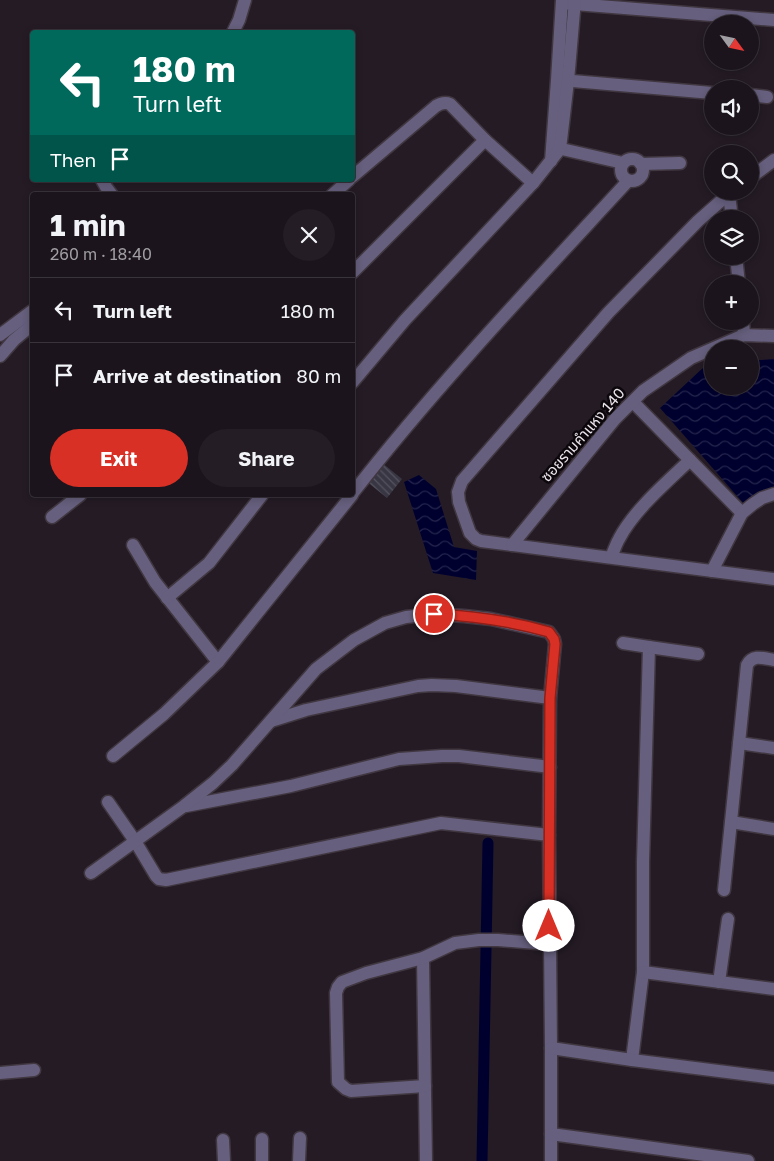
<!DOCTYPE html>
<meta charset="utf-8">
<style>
body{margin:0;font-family:"Golos Text","Noto Sans Thai",sans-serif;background:#241d25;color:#f1f3f6;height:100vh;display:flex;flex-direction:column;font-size:19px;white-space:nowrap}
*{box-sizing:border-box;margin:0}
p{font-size:16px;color:#a09ea3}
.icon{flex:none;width:28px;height:28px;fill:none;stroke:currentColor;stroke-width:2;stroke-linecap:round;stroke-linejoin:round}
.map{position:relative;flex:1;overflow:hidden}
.details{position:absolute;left:30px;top:192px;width:325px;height:305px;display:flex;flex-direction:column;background:#1b141c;border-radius:5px;box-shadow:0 2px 8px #0003,0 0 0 1px #39333b}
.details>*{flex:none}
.banner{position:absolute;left:30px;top:30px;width:325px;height:152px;border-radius:5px;box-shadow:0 2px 8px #0003,0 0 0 1px #39333b;background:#00695c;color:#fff;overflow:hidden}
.needle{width:32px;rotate:123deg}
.fabs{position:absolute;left:704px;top:15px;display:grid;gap:10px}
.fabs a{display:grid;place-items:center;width:55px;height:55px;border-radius:50%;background:#1b141c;box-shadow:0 2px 8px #0003,0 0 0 1px #39333b;font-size:25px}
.pin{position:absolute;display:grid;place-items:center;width:42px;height:42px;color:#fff;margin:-21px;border:2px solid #fff;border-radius:50%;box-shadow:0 1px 5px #0007}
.me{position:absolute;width:55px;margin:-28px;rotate:0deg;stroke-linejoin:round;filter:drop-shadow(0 0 4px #0008)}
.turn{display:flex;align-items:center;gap:18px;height:105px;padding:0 20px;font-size:22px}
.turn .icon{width:65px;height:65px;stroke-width:2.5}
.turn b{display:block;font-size:35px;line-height:42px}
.then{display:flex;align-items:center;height:48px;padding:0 20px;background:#0003;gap:10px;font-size:19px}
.round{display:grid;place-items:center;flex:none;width:52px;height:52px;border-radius:26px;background:#241d25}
.summary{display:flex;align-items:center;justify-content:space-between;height:85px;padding:0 20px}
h1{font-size:30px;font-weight:700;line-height:38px}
.action{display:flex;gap:10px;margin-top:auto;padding:10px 20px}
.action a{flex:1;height:58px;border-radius:30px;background:#d93025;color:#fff;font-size:20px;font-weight:700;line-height:58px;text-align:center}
.action a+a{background:#241d25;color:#f1f3f6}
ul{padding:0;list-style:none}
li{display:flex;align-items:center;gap:15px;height:65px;padding:0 20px;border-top:1px solid #39333b}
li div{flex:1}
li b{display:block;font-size:19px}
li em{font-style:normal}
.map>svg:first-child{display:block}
.water{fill:url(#water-waves)}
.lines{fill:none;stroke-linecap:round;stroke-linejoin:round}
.canal{stroke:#00002f;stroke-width:11}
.building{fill:url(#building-back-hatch)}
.minor-casing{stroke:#403741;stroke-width:15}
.minor{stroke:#665f7d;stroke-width:12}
.route-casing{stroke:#8d1f18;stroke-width:12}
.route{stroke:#d93025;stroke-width:9}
.labels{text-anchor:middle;stroke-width:5;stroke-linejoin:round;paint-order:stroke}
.street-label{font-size:15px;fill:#ebe4eb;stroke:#0b070b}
</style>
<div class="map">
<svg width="774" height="1161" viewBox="0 0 774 1161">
<defs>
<pattern id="water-waves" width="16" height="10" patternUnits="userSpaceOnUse" patternTransform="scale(1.25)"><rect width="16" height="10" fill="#00002f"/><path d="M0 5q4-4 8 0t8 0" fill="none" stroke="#25254d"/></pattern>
<pattern id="building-back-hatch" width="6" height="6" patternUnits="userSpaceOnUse" patternTransform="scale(1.25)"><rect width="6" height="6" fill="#383643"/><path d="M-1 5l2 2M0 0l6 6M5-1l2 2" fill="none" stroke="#55535e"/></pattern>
</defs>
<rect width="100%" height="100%" fill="#241b25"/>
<g class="water">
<polygon points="774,359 774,488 745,505 660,408 705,366 712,365 712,386 750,386 750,361"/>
<polygon points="419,475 436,489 454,547 477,551 476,580 433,573 404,482"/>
</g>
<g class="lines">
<polyline class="canal" points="482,1161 488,843"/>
</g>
<polygon class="building" points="381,462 402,479 387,498 366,481"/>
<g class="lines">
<defs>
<g id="minor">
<polyline points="562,3 774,20"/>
<polyline points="233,32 239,20 245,0"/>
<polyline points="561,80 712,93"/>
<polyline points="750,95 767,97"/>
<polyline points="553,147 623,163"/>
<circle cx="632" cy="170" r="11"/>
<polyline points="551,161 557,80 562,0"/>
<polyline points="641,164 680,163"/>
<path d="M352 177 436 106C441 103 445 102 450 104L485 140 533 183"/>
<polyline points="750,178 774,160"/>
<polyline points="102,180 106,187 112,195"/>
<polyline points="732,191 698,221 608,313 462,481 458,492 459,502 470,533 476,539 481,541 774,579"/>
<polyline points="729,194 732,219"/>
<polyline points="332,195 349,180"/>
<polyline points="736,256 739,284"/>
<polyline points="352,273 485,140"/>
<polyline points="743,321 744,335"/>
<polyline points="0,335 32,311"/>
<polyline points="0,356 14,340 32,325"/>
<polyline points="352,383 405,320 533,183 560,149 568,81 575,0"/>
<polyline points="633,402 742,513"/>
<path d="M352 494C438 384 534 283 628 181"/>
<polyline points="52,517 80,495"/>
<polyline points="133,545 155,582 218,662"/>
<polyline points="512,545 615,419 643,391 691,358 744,335 774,336"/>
<path d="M611 557C614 551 616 544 619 539 634 510 667 482 690 460"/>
<polyline points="712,571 742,513 753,504 762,498 774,494"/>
<polyline points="167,598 209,563 262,495"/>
<polyline points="623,643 649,647 643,862 643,972 632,1060"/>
<polyline points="649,647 698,654"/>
<polyline points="271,721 306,710 418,686 432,685 456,686 550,698"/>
<polyline points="739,743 774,748"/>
<polyline points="113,756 164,714 218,662 352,495"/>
<polyline points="108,802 135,841 156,876 159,879 166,880 441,823 549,835"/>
<polyline points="186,806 291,786 399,759 442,756 459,756 550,767"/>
<polyline points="731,822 774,829"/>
<polyline points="91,873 184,806 213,783 232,765 316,669 354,640 385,623 406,617 434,614 464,616 491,619 549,632 554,639 555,644 550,698 549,835 551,1048 551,1161"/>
<path d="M724 890 747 665C753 654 763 658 774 660"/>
<polyline points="423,958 426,1161"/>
<polyline points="643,972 774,989"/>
<polyline points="719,982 728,919"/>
<polyline points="551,1048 632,1060 774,1078"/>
<polyline points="0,1073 34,1070"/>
<polyline points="425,1086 351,1091 346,1089 338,1082 336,993 338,987 342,982 366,973 423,958 455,943 479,940 498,940 549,944"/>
<polyline points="551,1134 748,1161"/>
<polyline points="223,1140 224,1161"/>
<polyline points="262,1161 262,1139"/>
<polyline points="299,1161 300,1138"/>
</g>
</defs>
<use href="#minor" class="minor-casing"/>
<use href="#minor" class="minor"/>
</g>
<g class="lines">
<defs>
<path id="route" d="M434 614C472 616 512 621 549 632L554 639 555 644 550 698 549 926"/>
</defs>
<use href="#route" class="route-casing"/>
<use href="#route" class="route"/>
</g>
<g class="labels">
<g class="street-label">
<text transform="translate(583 435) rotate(-49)" y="5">ซอยรามคำแหง 140</text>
</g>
</g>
</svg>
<div class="fabs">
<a><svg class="needle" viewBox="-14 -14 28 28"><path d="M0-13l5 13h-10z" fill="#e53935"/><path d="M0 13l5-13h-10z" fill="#a09ea3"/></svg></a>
<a><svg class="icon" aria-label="sound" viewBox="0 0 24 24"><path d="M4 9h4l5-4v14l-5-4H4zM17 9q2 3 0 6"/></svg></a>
<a><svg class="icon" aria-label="search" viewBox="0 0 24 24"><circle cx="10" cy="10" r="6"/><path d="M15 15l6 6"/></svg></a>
<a><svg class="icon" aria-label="layers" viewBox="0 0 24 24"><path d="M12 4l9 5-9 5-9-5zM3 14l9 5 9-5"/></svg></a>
<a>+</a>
<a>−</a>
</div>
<div class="pin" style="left:434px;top:614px;background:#d93025"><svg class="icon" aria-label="arrive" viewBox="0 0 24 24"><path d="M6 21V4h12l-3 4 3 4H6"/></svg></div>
<svg class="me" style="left:549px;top:926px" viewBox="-20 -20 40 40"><circle r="19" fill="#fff"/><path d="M0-13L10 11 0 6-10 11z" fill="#d93025"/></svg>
<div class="banner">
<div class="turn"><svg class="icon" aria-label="left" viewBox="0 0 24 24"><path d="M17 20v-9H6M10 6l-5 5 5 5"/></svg><div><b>180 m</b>Turn left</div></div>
<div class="then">Then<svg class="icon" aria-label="arrive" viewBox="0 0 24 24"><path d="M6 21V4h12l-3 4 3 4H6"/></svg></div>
</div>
<section class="details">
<div class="summary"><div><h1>1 min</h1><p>260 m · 18:40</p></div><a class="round"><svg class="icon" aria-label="close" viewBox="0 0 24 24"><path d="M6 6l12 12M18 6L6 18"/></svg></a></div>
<ul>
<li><svg class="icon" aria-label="left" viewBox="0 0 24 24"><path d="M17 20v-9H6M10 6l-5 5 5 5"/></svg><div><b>Turn left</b></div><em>180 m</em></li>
<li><svg class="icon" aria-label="arrive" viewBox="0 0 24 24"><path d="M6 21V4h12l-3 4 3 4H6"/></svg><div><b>Arrive at destination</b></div><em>80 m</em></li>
</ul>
<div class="action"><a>Exit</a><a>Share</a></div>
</section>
</div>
